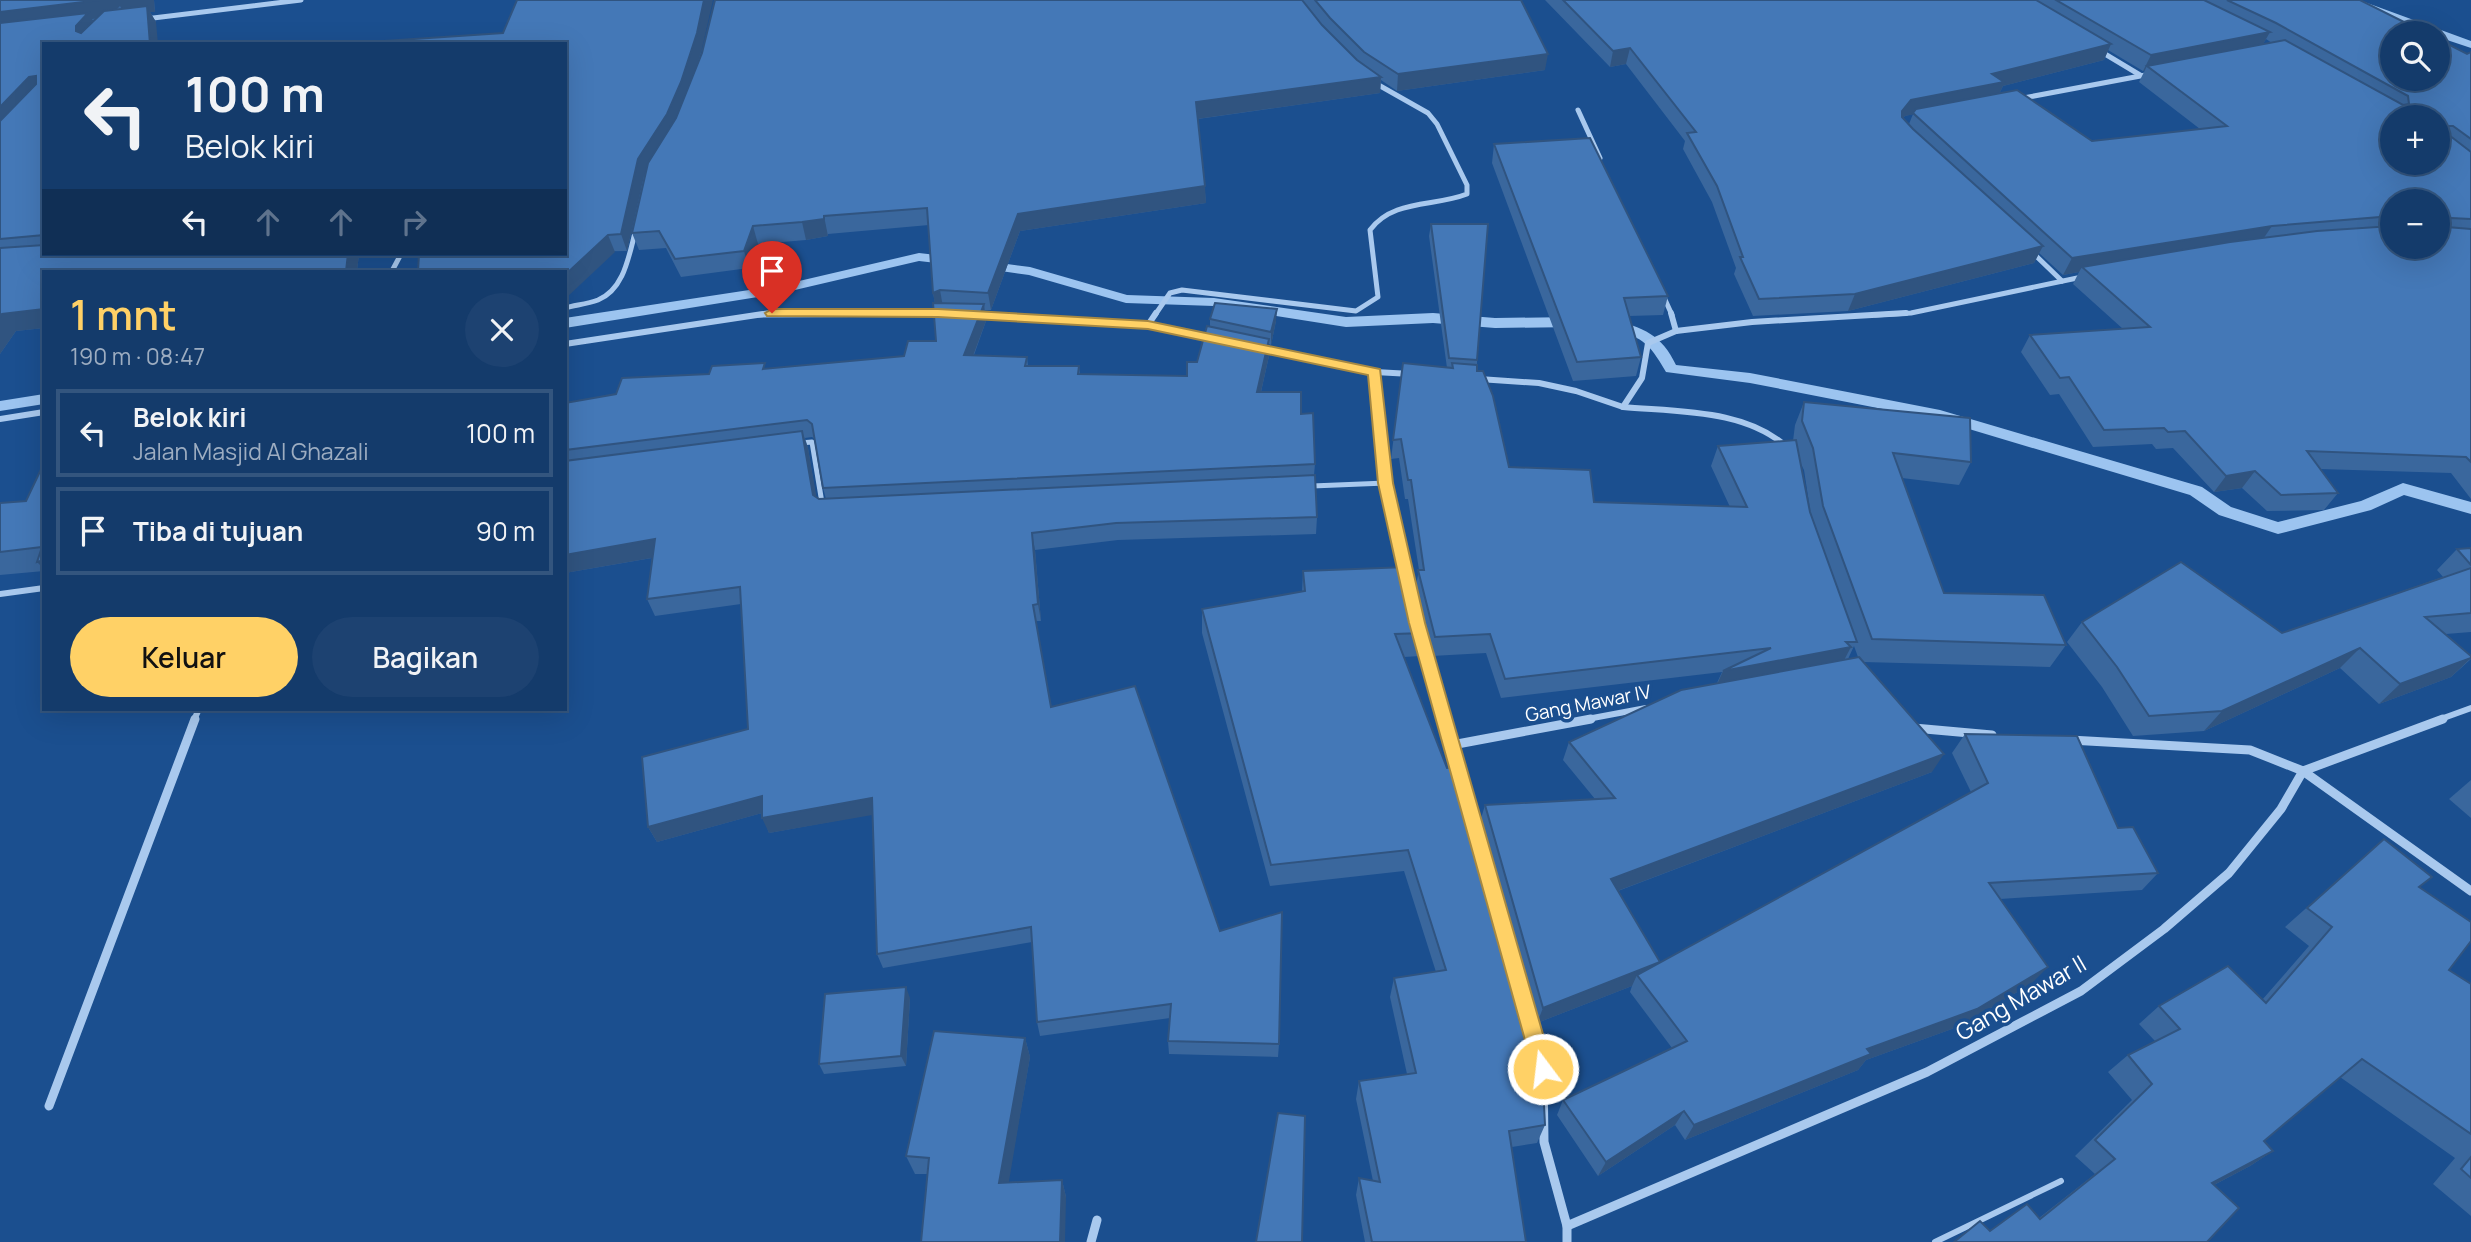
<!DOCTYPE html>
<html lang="id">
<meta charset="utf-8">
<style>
body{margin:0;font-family:Manrope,sans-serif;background:#1d4271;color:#f1f3f6;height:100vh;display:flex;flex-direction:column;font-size:26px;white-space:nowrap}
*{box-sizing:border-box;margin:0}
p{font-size:23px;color:#9dadc1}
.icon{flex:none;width:38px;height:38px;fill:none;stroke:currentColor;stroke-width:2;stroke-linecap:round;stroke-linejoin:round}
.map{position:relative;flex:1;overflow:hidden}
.drawer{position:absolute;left:42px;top:270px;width:525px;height:441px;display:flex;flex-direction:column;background:#143b6b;border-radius:0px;box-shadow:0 7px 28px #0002,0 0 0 2px #33557e}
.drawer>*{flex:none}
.top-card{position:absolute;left:42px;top:42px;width:525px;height:214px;border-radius:0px;box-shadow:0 7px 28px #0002,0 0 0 2px #33557e;background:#143b6b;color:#f1f3f6;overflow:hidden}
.buttons{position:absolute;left:2380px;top:21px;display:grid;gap:14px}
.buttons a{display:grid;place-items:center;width:70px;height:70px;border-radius:50%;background:#143b6b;box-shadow:0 7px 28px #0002,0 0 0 2px #33557e;font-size:35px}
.pin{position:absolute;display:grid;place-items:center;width:60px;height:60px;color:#fff;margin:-72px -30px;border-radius:50% 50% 50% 0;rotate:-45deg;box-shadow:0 0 7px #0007}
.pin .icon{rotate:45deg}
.me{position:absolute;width:77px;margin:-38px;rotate:345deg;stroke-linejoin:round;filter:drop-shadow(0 0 5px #0008)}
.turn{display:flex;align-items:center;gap:24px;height:147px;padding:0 28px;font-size:32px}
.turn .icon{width:91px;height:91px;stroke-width:2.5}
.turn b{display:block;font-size:49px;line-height:60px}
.lanes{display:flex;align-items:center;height:66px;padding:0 28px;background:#0003;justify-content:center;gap:35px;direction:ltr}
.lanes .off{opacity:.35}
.round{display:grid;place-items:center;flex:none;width:74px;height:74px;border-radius:37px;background:#1d4271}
.headline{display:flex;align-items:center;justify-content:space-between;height:119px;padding:0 28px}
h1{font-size:42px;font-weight:600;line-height:52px;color:#ffd166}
.cta{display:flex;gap:14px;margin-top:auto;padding:14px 28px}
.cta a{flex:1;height:80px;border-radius:42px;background:#ffd166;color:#111;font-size:28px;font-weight:600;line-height:80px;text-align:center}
.cta a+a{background:#1d4271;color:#f1f3f6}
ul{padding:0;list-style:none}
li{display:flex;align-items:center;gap:21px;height:88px;margin:0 14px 10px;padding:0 14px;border:4px solid #33557e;border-radius:0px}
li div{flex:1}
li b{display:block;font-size:26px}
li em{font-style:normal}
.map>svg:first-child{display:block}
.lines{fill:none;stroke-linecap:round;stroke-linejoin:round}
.stream{fill:#9cc4f0;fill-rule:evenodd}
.lane-far1{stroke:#a9c9ee;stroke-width:5}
.lane{stroke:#a9c9ee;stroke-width:6}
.street-far2{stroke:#a9c9ee;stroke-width:5}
.street-far1{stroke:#a9c9ee;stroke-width:6}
.street{stroke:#a9c9ee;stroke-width:9}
.wall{fill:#3a679d;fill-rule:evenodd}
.shaded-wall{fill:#305480}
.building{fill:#4478b7;stroke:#305480;stroke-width:2;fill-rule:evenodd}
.route{fill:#ffd166;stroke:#a68842;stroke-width:2}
.labels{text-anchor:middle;stroke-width:7;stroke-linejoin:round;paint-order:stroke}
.street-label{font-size:19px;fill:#fff;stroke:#1b4f8f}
.near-street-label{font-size:23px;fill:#fff;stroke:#1b4f8f}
</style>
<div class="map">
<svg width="2471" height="1242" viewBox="0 0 2471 1242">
<rect width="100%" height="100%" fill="#1b4f8f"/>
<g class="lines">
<g class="stream">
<polygon points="2343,0 2359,0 2471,41 2471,48 2438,37 2438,33 2429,33"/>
<polygon points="919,253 954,257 961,261 954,265 919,261 782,293 565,328 565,318 782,285"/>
<polygon points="985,261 1030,267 1127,295 1214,298 1346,317 1433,313 1495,318 1574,317 1581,322 1574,327 1495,328 1433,323 1346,327 1214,306 1126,303 1029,275 980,268 980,262"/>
<path d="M1612 320C1643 327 1662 335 1676 365L1750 373 1940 410 2202 487 2231 507 2278 522 2361 501 2403 483 2471 502V514L2404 495 2371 510 2278 534 2219 515 2190 495 1939 420 1750 383 1666 372C1648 341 1642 337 1607 328L1605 325 1607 322Z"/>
<polygon points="44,394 44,404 0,411 0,401"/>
</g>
<g class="lane-far1">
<polyline points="800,443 812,442 822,503"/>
<polyline points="1312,486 1386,483"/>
</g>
<polyline class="lane" points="1935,1242 2061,1181"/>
<g class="street-far2">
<polyline points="145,19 301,0"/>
<polyline points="2100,51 2140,75"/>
<polyline points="2018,99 2151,74"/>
<polyline points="1578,110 1600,158"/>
<polyline points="2033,253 2062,281"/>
<polyline points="392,271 401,254"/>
<polyline points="1662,293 1672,315"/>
<path d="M565 308C576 305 587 304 598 300 625 289 629 254 636 229"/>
<polyline points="758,315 944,314"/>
<path d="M1155 315 1170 293 1182 290 1356 311 1378 297 1370 230C1393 199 1434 207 1467 194V185L1437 124 1428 113 1375 83"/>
<polyline points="1875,315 1911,313 2082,277"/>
</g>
<g class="street-far1">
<polyline points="823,313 944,314"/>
<polyline points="1671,313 1676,331"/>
<polyline points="977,315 1148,325 1212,337"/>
<polyline points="1148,325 1156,313"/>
<polyline points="565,344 770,313"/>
<polyline points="1261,347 1375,372 1411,374"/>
<polyline points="1375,372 1386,483 1406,575"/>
<polyline points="1479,379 1539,383 1576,391 1623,407 1642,378 1648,343 1676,331 1752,322 1906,313"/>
<path d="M1623 407C1678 412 1747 409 1789 449"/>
<polyline points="0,419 44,412"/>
<polyline points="0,594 44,588"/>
<polyline points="1420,634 1445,720"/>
<polyline points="194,720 199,709"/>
<polyline points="1582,720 1646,708"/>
<polyline points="2438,720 2471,708"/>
</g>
<g class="street">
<polyline points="1444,719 1470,807"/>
<polyline points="1914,728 1992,735"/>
<polyline points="2070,740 2250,750 2303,771 2471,891"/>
<polyline points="1452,745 1591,719"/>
<polyline points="1526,1008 1543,1069 1544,1142 1567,1226 1567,1242"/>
<polyline points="49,1106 195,719"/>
<polyline points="1567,1226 1927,1072 2081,991 2164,929 2229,873 2281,809 2303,771 2443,719"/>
<polyline points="1091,1242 1097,1220"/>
</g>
</g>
<g class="wall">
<polygon points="0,0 154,0 155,12 150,12 156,22 44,44 44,254 359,254 357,271 44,271 44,328 16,331 0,354"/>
<path d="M715 0H1521L1545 70 1397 91 1381 80 1380 93 1198 119 1206 203 1020 231 991 310H984L986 321 974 355 1027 357 1028 366H1079L1080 374 1187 376 1197 362 1210 326V319L1276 321 1271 345 1269 344V356L1261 392 1301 414 1315 464 1314 475 1317 517 1316 534 1118 540 1035 550 1041 621H1036L1051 707 1220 931 1279 1044 1278 1057 1169 1054 1168 1041 1170 1018 1040 1036 1037 1022 1032 942 883 968 877 954 873 814 769 833 762 813 657 842 648 827 748 729 741 604 655 616 647 599 652 558 565 573V403L616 394 709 374 904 356 936 341 935 303 933 293 929 225 828 234V236L806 240 758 244 749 268 681 277 666 248 639 250 632 233 645 174 627 251 419 254 702 49 695 72 702 53ZM812 437 815 439 823 488 826 499H819L816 497 808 448 805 438Z"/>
<path d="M1545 0H2360L2467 54 2471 52V499L2451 473 2320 469 2338 493 2324 510 2267 511 2242 488 2214 492 2173 448 2156 449 2152 444 2093 447 2059 394 2050 395 2021 352 2030 335 2123 329 2073 284 2079 272 2063 275 2039 253 2034 263 1848 311 1753 316 1734 274 1736 268 1712 202 1683 149 1685 141 1626 64 1610 67ZM2266 39 2272 43 2263 44ZM2108 50 2143 71 2145 70 2139 82 2200 129 2092 141 1999 94 2003 86 2104 60ZM1913 114 1909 124 1903 118 1905 116ZM2392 201 2438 247H2392Z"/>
<polygon points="1494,144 1668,296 1663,315 1629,316 1641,357 1636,376 1573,381 1492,163"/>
<path d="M1431 224 1477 360V371L1509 467 1594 502 1730 507 1711 466 1718 446 1793 441 1795 425 1804 402 1971 462 1959 485 1902 478 1944 593 2066 645 2050 667 1863 662 1932 772 1618 891 1660 963 1971 792 1952 753 1965 734 2118 828 2158 873 2142 890 2000 899 2032 983 1963 1025 1866 1060 1858 1070 1685 1140 1675 1125 1598 1176 1557 1115 1563 1100 1672 1048 1630 992 1632 986 1537 1023 1480 822 1485 805 1595 799 1563 760 1569 742 1717 683 1722 672 1501 698 1486 653 1432 656 1415 590 1419 570 1408 499H1405L1399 458 1391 459 1403 363 1447 368 1429 236ZM1801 464 1804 470 1810 509ZM1854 646 1858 657 1848 659Z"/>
<polygon points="44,463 44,571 0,575 0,503 26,501"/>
<polygon points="2471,548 2471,632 2446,634 2471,656 2471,659 2451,677 2379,704 2340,668 2204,731 2133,736 2102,687 2067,642 2082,622 2282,633 2443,577 2437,570 2457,549"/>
<polygon points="1303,571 1424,633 1420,656 1404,657 1447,768 1466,801 1531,1009 1524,1028 1523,1029 1545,1125 1537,1143 1512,1147 1526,1242 1365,1242 1356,1195 1359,1178 1373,1181 1356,1099 1359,1081 1407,1074 1390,997 1394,978 1436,972 1404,871 1270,886 1202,633 1202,609 1302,592"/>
<polygon points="2471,780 2471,818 2449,799"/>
<polygon points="2384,839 2419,887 2449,970 2471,984 2471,1216 2433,1184 2455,1158 2340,1077 2264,1141 2273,1151 2250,1166 2214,1185 1990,1231 2039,1218 2095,1174 2075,1156 2132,1100 2108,1072 2128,1055 2155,1041 2139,1024 2159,1006 2262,1000 2309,946 2285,927"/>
<polygon points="910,998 906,1066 824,1074 819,1064"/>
<polygon points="1025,1038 1030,1057 1008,1182 1062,1180 1066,1197 927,1174 915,1174 906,1156"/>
</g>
<g class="shaded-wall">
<polygon points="100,0 154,0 155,12 150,12 156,22 158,44 150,44 125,15 120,6 109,17 92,19 98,29 86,42 0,30 0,12"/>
<polygon points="704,0 713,0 702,49 686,99 672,131 644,176 627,251 621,234 638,159"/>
<polygon points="2270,32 2261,48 2147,66 2145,70 2143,71 2151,55"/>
<polygon points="2111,44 2104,60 2003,86 1997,98 1905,116 1896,127 1902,111 1911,100 1992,74"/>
<polygon points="1630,48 1626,64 1610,67 1613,51"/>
<polygon points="1548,54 1545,70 1397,91 1398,74"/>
<polygon points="36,76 44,88 0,137 0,107 29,77"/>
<polygon points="1381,77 1380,93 1197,119 1196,102"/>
<polygon points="1205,186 1206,203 1020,231 991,310 988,293 1018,214"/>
<polygon points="824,216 828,236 806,240 802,222"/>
<polygon points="753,226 758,244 749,268 744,251"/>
<polygon points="2272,226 2261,242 2082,267 2079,272 2063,275 2072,258"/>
<polygon points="608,235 615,252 565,299 565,275"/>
<polygon points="2043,246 2034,263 1848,311 1855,294"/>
<polygon points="348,254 359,254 357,271 346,271"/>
<polygon points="940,290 943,307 936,310 933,293"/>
<polygon points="984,304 986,321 967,372 964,355"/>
<polygon points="44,309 44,328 16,331 0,354 0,317 2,314"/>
<polygon points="1277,309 1276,321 1271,345 1271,332"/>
<polygon points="1269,339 1269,356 1257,409 1257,392"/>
<polygon points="802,431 808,448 819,512 813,495"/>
<polygon points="2255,471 2242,488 2214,492 2226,476"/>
<polygon points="1032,533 1035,550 1041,621 1038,604"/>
<polygon points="655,539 663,556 565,573 565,555"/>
<polygon points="44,560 44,569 37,562"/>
<polygon points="1851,647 1841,666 1715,689 1723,671"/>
<polygon points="2360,648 2340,668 2204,731 2222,711"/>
<polygon points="2471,658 2451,677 2379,704 2400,684"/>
<polygon points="1944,754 1932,772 1604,896 1611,879"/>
<polygon points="762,796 769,811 657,842 648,827"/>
<polygon points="872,798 878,814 769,833 762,818"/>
<polygon points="1660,962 1652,978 1637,975 1632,986 1537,1023 1543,1008"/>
<polygon points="2048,967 2032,983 1963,1025 1866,1060 1858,1070 1685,1140 1694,1125 1867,1049"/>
<polygon points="906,987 910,998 906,1066 901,1056"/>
<polygon points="1531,1009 1524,1028 1511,1033 1518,1014"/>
<polygon points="1025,1038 1030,1057 1006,1199 999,1183"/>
<polygon points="1684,1111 1675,1125 1598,1176 1606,1162"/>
<polygon points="2273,1151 2250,1166 2189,1198 2212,1183"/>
<polygon points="1062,1180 1066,1197 1065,1242 1060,1242"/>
</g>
<g class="building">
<polygon points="0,0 100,0 0,12"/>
<polygon points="517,0 704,0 697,33 681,82 667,114 638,159 621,234 608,235 565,275 565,271 418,271 419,254 565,254 565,44 339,44 503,33"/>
<polygon points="715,0 1302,0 1322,25 1357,60 1381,77 1196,102 1205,186 1018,214 988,293 940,290 933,293 927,208 824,216 824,219 802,222 753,226 744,251 675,259 659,231 632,233 648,163 676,118 702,53"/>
<polygon points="1315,0 1521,0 1548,54 1398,74 1364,52 1330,18"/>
<polygon points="1563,0 2036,0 2111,44 1992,74 2004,82 1911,100 1902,111 1902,117 1913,129 2043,246 1855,294 1759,299 1740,257 1743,257 1717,186 1687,133 1696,132 1630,48 1613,51"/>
<polygon points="2056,0 2204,0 2270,32 2151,55"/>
<path d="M2227 0H2360L2426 33H2392V79H2438V39L2467 54 2471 52V139L2453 126H2447L2445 132 2471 152V219L2451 218 2446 221 2447 227 2471 229V462L2466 457 2307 451 2338 493 2281 495 2255 471 2226 476 2185 431 2168 432 2164 428 2104 430 2069 377 2060 378 2030 335 2150 327 2082 267 2230 242 2317 231 2392 226V247H2438V201H2392V216L2272 226 2072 258 1913 113 1916 109 2017 90 2092 141 2227 126 2147 66 2285 40 2403 105 2409 104 2408 96 2276 23ZM2392 117H2438V163H2392Z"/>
<polygon points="147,6 150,44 44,44 44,235 0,239 0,121 36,84 36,76 29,77 0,107 0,23 88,13 76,26 76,31 81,33 104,11"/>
<polygon points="1590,138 1668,296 1624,298 1641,357 1577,362 1494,144"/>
<polygon points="1431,224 1488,224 1477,360 1449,358"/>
<polygon points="44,245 44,254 348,254 346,271 44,271 44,309 2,314 0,317 0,248"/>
<polygon points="933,303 984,304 964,355 1027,357 1025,366 1079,366 1078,374 1187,376 1187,362 1197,362 1207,326 1269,339 1257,392 1301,392 1301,414 1313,413 1315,464 823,488 812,424 807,420 565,450 565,403 616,394 622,378 709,374 712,366 765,363 763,369 904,356 908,341 936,341"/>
<polygon points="1215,303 1277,309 1271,332 1210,319"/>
<polygon points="1403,363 1453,368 1452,363 1477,365 1477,371 1483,371 1493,396 1509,467 1590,470 1594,502 1747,507 1718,446 1796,440 1810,512 1857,642 1846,642 1851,647 1723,671 1771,648 1505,679 1490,634 1435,637 1418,570 1424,570 1411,480 1408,480 1401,439 1393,440"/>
<polygon points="1804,402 1970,418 1971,462 1893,453 1944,593 2044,595 2066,645 1872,639 1823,506 1813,448 1802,421"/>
<polygon points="802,431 813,495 819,499 1315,475 1317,517 1116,523 1032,533 1038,604 1033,605 1051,707 1135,686 1220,931 1282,912 1279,1044 1168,1041 1171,1004 1037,1022 1031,927 877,954 872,798 762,818 762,796 648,827 642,757 748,729 740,587 647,599 655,539 565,555 565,461"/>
<polygon points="44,463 44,560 37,562 42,547 0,552 0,503 26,501"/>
<polygon points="2471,548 2471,565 2457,549"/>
<polygon points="2181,562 2282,633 2471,568 2471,613 2425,617 2471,656 2471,658 2400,684 2360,648 2222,711 2149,716 2117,667 2082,622"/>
<polygon points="1407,567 1424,633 1395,634 1447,768 1457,767 1466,801 1471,801 1531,1009 1518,1014 1544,1105 1545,1125 1509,1131 1526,1242 1372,1242 1359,1178 1380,1182 1359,1081 1416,1073 1394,978 1446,970 1408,850 1271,865 1202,609 1305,591 1303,571"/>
<polygon points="1859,657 1944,754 1611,879 1660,962 1543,1008 1485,805 1615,798 1569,742 1681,690"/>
<polygon points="1965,734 2077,736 2118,828 2133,827 2158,873 1989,883 2048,967 1977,1009 1867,1049 1871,1054 1694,1125 1684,1111 1606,1162 1563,1100 1687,1041 1637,975 1988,783"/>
<polygon points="2384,839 2432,877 2419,887 2471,922 2471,941 2449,970 2471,984 2471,1134 2362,1059 2264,1141 2273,1151 2212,1183 2239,1208 2207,1242 1954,1242 1980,1221 1990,1231 2027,1204 2040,1219 2115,1159 2095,1140 2152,1084 2128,1055 2180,1029 2159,1006 2228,966 2266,1003 2332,927 2307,908"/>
<polygon points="906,987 901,1056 819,1064 825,994"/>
<polygon points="934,1031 1025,1038 999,1183 1062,1180 1060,1242 921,1242 929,1158 906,1156"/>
<polygon points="1278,1113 1305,1116 1302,1242 1256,1242"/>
<polygon points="2471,1157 2471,1178 2461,1169"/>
</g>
<polygon class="route" points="772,309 938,309 1148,321 1380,369 1393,483 1425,623 1553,1069 1550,1076 1543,1079 1536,1076 1533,1069 1409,623 1378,483 1368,375 1148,329 938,317 767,316 765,313"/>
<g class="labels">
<g class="street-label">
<text transform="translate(1588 703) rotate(-11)" y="7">Gang Mawar IV</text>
</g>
<g class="near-street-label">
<text transform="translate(2021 998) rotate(-30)" y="8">Gang Mawar II</text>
</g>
</g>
</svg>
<div class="buttons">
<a><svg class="icon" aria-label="search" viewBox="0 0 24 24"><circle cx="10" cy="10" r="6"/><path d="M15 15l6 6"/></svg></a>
<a>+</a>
<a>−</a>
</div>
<div class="pin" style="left:772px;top:313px;background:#d93025"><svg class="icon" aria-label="arrive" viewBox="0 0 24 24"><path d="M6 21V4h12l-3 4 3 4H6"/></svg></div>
<svg class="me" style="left:1543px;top:1069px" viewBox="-20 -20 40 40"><circle r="17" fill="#ffd166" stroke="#fff" stroke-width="3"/><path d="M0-11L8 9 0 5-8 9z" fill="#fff"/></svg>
<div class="top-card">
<div class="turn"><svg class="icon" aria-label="left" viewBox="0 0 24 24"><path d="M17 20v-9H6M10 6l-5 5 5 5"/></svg><div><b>100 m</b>Belok kiri</div></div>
<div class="lanes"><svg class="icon" aria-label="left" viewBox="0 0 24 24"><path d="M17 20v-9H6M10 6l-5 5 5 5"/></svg><svg class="icon off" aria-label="ahead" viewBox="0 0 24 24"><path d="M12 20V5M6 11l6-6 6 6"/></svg><svg class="icon off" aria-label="ahead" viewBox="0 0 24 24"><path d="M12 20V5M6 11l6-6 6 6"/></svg><svg class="icon off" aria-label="right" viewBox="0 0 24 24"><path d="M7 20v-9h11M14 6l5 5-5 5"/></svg></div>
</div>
<section class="drawer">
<div class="headline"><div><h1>1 mnt</h1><p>190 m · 08:47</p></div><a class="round"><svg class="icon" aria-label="close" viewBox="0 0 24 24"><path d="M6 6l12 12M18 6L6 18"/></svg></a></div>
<ul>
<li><svg class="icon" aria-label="left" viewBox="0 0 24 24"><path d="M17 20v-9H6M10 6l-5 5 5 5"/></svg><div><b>Belok kiri</b><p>Jalan Masjid Al Ghazali</p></div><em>100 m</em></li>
<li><svg class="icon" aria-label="arrive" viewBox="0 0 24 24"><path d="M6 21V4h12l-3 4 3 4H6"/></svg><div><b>Tiba di tujuan</b></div><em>90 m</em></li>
</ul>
<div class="cta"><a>Keluar</a><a>Bagikan</a></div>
</section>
</div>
